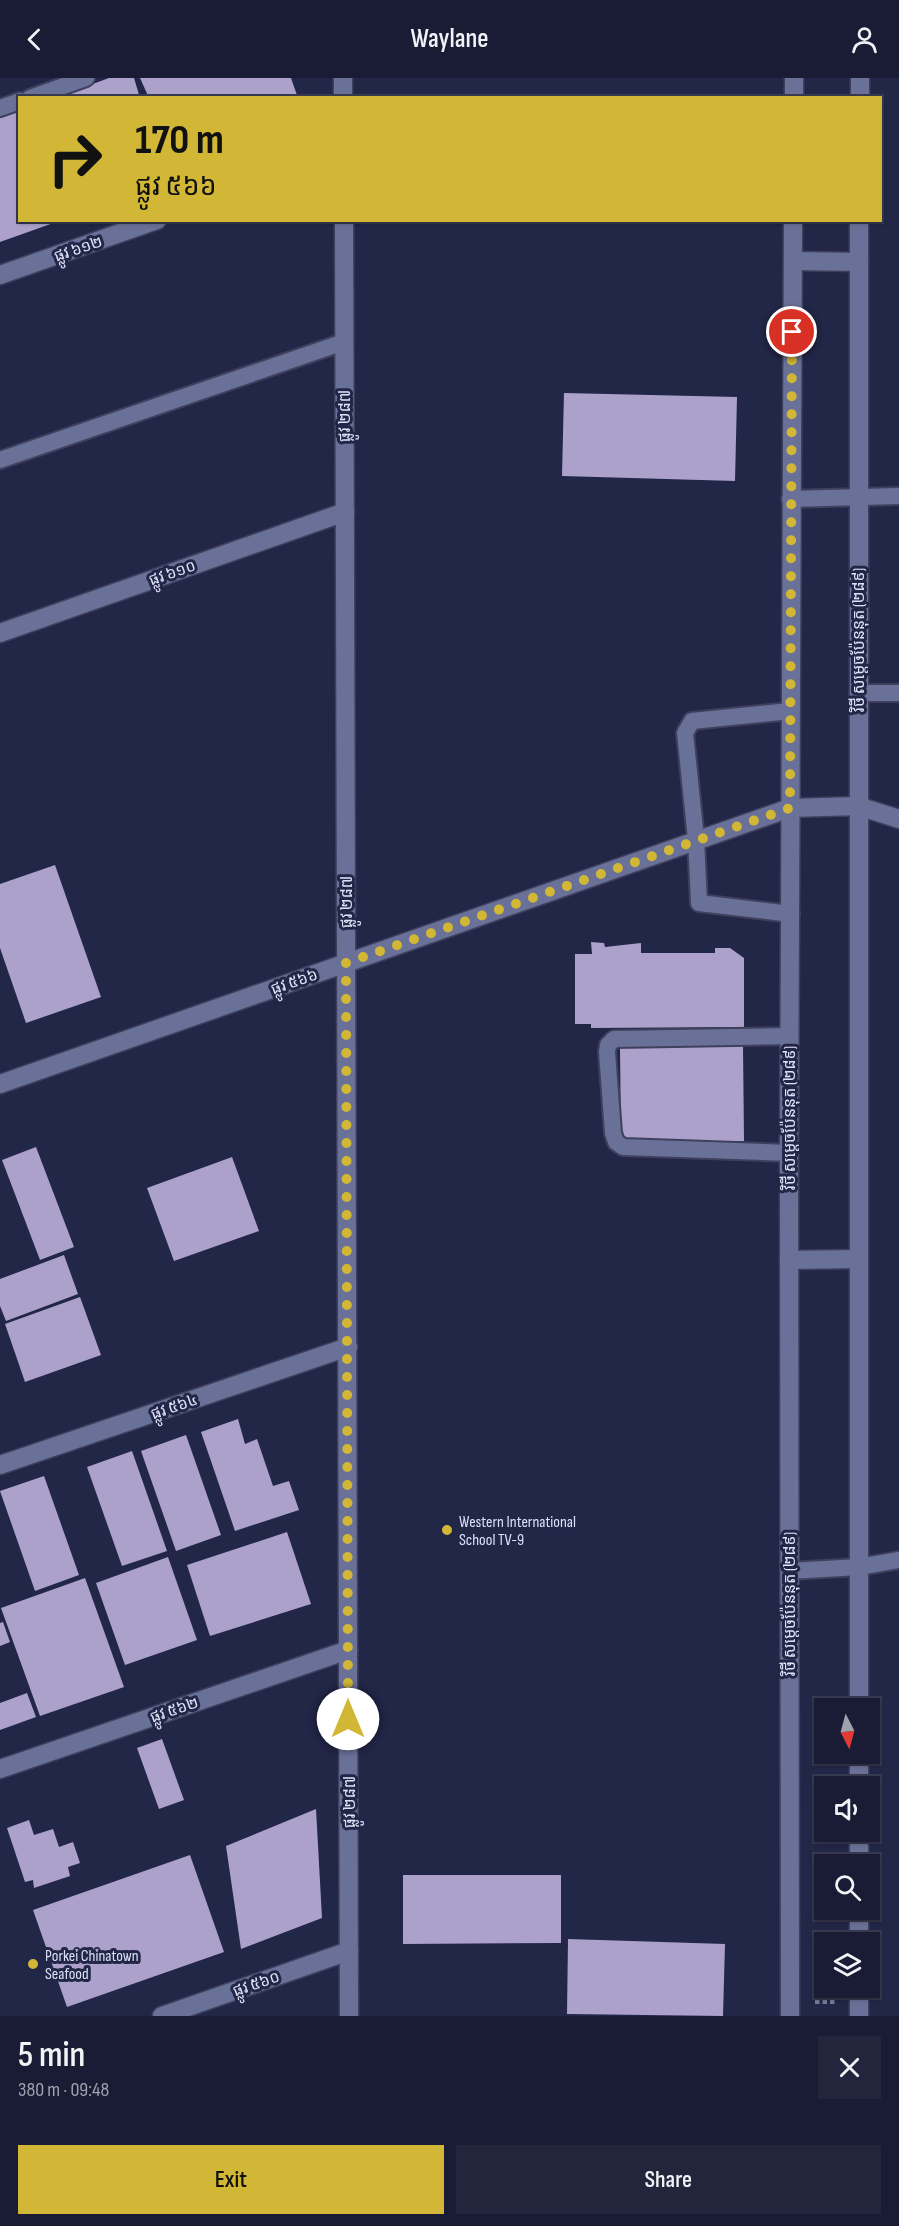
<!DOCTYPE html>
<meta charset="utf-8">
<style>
body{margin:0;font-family:"Sofia Sans Condensed","Noto Sans Khmer",sans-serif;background:#23253d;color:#f1f3f6;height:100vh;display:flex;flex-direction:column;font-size:22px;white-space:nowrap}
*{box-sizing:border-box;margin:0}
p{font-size:20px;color:#9fa1ad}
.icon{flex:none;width:33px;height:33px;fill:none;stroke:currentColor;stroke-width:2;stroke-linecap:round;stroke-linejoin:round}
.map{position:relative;height:1938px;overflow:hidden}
.panel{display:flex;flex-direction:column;background:#1a1c35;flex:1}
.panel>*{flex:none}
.top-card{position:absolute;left:18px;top:18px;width:864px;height:126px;border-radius:0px;box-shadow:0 2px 4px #0004,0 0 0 2px #383a50;background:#d2b736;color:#111;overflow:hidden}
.needle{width:39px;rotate:174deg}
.tools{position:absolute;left:814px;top:1620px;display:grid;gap:12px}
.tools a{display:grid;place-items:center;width:66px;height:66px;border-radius:0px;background:#1a1c35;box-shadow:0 2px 4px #0004,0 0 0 2px #383a50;font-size:30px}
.pin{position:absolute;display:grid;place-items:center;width:51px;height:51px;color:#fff;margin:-26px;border:3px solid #fff;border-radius:50%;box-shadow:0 2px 6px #0007}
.me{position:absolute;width:66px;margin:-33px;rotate:0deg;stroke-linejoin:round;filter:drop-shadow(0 0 4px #0008)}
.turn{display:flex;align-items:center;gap:21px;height:126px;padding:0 18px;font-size:27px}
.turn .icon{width:78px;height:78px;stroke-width:2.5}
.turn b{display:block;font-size:42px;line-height:51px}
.round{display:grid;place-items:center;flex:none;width:63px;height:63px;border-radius:0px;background:#23253d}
.head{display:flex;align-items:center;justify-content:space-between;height:102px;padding:0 18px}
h1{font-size:36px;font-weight:600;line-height:45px}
.action{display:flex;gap:12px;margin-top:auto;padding:12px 18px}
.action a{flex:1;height:69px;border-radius:0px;background:#d2b736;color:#111;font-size:24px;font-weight:600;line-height:69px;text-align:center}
.action a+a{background:#23253d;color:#f1f3f6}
header{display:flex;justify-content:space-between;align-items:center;height:78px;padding:0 18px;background:#1a1c35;font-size:27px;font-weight:600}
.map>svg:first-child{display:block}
.building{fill:#aca1cb}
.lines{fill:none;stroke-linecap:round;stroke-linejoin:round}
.lane-casing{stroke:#3e405d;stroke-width:20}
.street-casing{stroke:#3e405d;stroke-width:21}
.secondary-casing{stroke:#3e405d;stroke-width:21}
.path{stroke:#777b97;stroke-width:4;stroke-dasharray:4.5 3;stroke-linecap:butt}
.lane{stroke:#6a7198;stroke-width:16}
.street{stroke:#6a7198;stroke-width:18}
.secondary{stroke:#6a7198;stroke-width:18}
.route{stroke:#d2b736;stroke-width:10;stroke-dasharray:0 18}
.poi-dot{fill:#d2b736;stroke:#222647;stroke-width:2}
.labels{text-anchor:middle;stroke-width:6;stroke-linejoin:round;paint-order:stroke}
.street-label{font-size:16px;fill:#dce1f7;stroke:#222647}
.poi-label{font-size:16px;fill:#dce1f7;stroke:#222647;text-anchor:start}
</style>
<header><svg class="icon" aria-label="back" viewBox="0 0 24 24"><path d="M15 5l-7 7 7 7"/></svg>Waylane<svg class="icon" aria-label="person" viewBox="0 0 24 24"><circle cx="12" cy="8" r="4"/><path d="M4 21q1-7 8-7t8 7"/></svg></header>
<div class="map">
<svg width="899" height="1938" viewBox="0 0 899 1938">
<rect width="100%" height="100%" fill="#222647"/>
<g class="building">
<polygon points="109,0 134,0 140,20 55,20"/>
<polygon points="140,0 291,0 298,20 149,20"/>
<polygon points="20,32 20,142 59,143 0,164 0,38"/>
<polygon points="564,315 737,319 735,403 562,398"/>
<polygon points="55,787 101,919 26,945 0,870 0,806"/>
<polygon points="591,864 604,865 605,869 641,865 641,875 715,875 715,870 730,870 744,880 744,949 591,950 591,946 575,946 575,876 592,876"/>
<polygon points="743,967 744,1063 621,1064 620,968"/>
<polygon points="36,1069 74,1169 40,1182 2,1082"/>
<polygon points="232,1079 259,1153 174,1183 147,1110"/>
<polygon points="64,1177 78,1216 6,1243 0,1228 0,1201"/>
<polygon points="80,1219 101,1277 25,1304 5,1246"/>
<polygon points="238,1341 245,1366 257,1361 273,1408 289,1403 299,1432 235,1453 201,1354"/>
<polygon points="186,1357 221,1457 176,1473 141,1373"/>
<polygon points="132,1373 167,1473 122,1488 87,1389"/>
<polygon points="44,1398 79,1497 35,1513 0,1413"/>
<polygon points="287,1454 311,1526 210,1558 187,1487"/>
<polygon points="168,1479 197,1562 125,1587 96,1505"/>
<polygon points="85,1500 124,1609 40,1638 1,1530"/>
<polygon points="3,1544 10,1564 0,1568 0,1545"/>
<polygon points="27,1615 36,1639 0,1652 0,1625"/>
<polygon points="162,1661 184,1722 159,1731 137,1670"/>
<polygon points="316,1731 322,1840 241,1871 226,1768"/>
<polygon points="29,1742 34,1757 53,1751 59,1769 73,1764 80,1785 68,1789 70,1798 34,1810 33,1802 25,1804 7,1750"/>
<polygon points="190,1777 224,1874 67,1929 33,1832"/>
<polygon points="403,1797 561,1797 561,1865 403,1866"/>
<polygon points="568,1861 725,1866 723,1938 567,1936"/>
</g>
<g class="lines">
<defs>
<g id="lane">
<polyline points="30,20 86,0"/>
<polyline points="0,30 20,23"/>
<polyline points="0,382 344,264"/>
<polyline points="790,421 899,418"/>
<polyline points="858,615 899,615"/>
<polyline points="790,633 692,643 685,655 696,761 699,825 791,836"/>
<polyline points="789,1075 623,1069 616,1064 613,1055 607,974 608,967 614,961 789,958"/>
<polyline points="789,1493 859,1489 899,1482"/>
</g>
<g id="street">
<polyline points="343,0 343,20"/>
<polyline points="344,142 349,1938"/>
<polyline points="0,197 157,142"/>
<polyline points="0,555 345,434"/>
<polyline points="0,1387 348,1269"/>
<polyline points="0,1691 348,1572"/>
<polyline points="162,1938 349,1873"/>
</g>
<g id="secondary">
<polyline points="794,20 794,0"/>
<polyline points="860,20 860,0"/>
<polyline points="793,183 859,184"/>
<polyline points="0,1006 790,730 858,728 899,741"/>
<polyline points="789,1182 858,1181"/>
<polyline points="859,1630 859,142"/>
<polyline points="859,1676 859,1708"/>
<polyline points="859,1754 859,1786"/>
<polyline points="859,1832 859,1864"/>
<polyline points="859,1910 859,1938"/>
<polyline points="790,1938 789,1075 793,142"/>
</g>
</defs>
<use href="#lane" class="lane-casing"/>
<use href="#street" class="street-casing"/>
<use href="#secondary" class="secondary-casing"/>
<polyline class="path" points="815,1924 837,1924"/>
<use href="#lane" class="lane"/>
<use href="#street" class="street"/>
<use href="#secondary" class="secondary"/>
</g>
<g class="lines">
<polyline class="route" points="348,1641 346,885 790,730 792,254"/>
</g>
<g class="poi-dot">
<circle cx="447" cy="1452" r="6"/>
<circle cx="33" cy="1886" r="6"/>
</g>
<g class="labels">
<g class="street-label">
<text transform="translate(78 170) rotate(-19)" y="6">ផ្លូវ ៦១២</text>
<text transform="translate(344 338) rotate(-90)" y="6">ផ្លូវ ២៨៧</text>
<text transform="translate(172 494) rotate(-19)" y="6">ផ្លូវ ៦១០</text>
<text transform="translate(858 562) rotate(-90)" y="6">វិថី សម្តេចប៉ែននុត (២៨៩)</text>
<text transform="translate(346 824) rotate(-90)" y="6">ផ្លូវ ២៨៧</text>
<text transform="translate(294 903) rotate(-19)" y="6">ផ្លូវ ៥៦៦</text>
<text transform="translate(789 1040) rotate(-90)" y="6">វិថី សម្តេចប៉ែននុត (២៨៩)</text>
<text transform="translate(174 1328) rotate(-19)" y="6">ផ្លូវ ៥៦៤</text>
<text transform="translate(789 1526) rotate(-90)" y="6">វិថី សម្តេចប៉ែននុត (២៨៩)</text>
<text transform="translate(174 1631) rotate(-19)" y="6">ផ្លូវ ៥៦២</text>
<text transform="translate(349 1724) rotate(-90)" y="6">ផ្លូវ ២៨៧</text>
<text transform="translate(256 1905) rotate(-19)" y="6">ផ្លូវ ៥៦០</text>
</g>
<g class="poi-label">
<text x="459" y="1449">Western International<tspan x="459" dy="18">School TV-9</tspan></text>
<text x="45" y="1883">Porkei Chinatown<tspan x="45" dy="18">Seafood</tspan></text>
</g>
</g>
</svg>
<div class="tools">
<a><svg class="needle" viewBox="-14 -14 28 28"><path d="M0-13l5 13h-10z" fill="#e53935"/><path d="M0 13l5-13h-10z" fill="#9fa1ad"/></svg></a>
<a><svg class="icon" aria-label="sound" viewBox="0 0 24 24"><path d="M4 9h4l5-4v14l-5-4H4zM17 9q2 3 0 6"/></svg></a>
<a><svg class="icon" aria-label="search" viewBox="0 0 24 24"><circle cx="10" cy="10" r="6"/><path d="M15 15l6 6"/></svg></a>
<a><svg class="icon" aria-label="layers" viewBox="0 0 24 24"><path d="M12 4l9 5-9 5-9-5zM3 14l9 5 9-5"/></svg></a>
</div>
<div class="pin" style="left:792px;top:254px;background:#d93025"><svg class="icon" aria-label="arrive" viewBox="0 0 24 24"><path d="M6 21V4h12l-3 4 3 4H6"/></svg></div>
<svg class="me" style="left:348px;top:1641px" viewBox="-20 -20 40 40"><circle r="19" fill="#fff"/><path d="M0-13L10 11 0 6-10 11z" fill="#d2b736"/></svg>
<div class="top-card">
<div class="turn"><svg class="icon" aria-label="right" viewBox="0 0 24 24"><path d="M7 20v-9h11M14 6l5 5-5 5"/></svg><div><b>170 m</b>ផ្លូវ ៥៦៦</div></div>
</div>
</div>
<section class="panel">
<div class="head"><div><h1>5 min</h1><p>380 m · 09:48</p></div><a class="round"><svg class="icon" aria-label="close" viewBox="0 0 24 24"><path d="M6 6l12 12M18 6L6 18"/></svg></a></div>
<div class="action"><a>Exit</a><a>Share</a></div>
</section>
